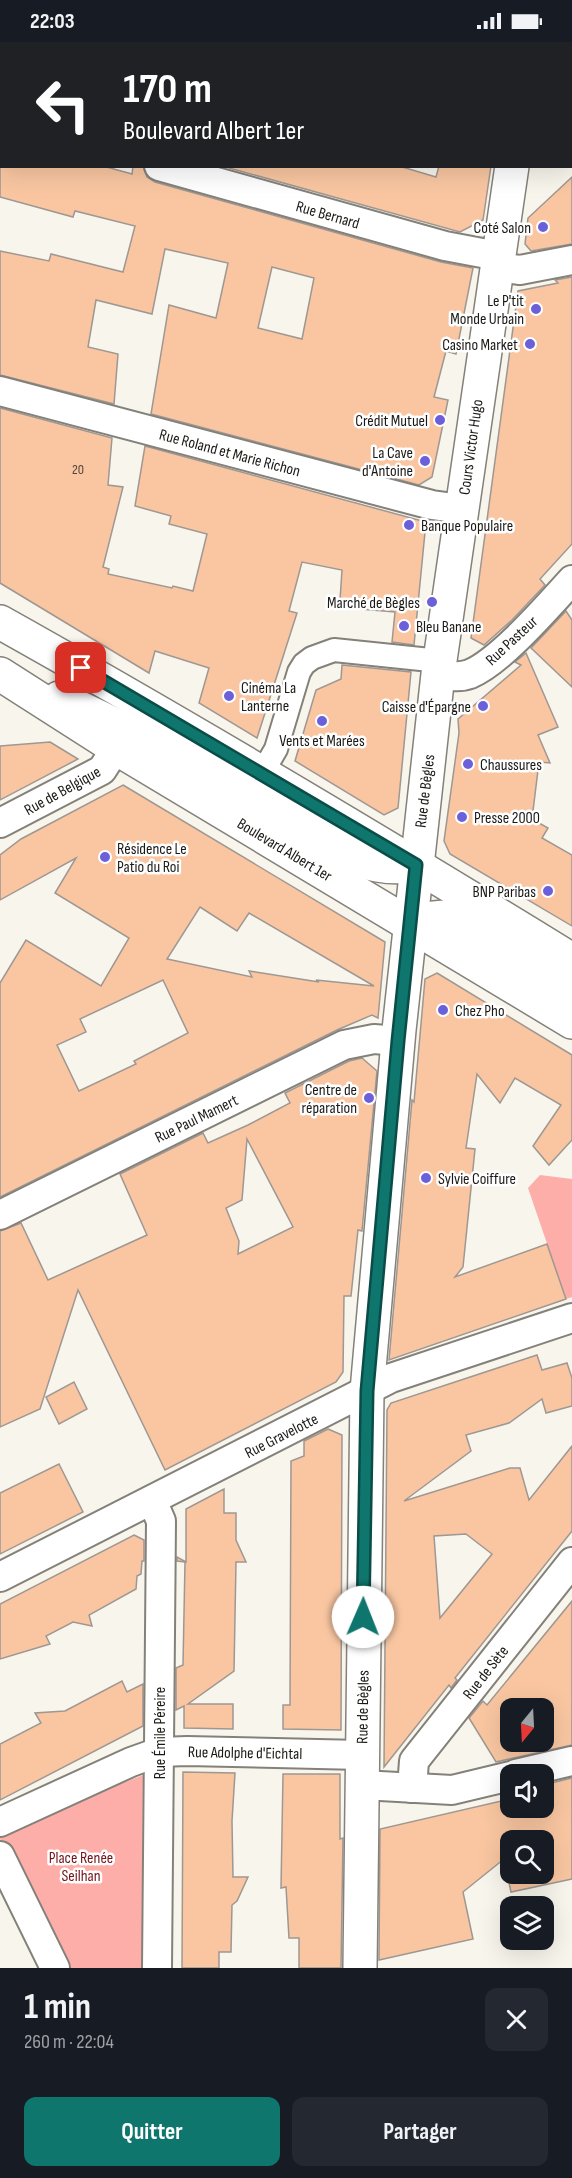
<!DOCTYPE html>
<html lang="fr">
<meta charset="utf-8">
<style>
body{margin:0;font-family:"Sofia Sans Condensed",sans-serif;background:#242831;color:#f1f3f6;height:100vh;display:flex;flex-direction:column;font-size:22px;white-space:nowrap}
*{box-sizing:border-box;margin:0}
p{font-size:20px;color:#9ea1a6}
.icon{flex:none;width:33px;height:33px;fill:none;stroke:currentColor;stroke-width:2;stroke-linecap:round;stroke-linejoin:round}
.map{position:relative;height:1926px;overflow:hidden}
.panel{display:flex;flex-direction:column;background:#171b24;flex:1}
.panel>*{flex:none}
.guide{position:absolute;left:0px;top:0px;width:573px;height:126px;box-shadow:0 6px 24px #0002;background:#202124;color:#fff;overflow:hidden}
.needle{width:39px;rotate:198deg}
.fabs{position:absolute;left:500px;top:1656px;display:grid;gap:12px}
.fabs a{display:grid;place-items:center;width:54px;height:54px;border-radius:12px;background:#171b24;box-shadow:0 6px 24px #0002;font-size:30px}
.pin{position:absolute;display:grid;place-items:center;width:51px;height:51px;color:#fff;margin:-26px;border-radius:12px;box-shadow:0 3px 9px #0006}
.me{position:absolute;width:66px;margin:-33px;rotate:1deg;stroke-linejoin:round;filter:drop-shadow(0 0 4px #0008)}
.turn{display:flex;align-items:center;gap:21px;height:126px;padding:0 24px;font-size:27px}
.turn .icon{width:78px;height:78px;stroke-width:2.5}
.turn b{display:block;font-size:42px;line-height:51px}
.round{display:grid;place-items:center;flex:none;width:63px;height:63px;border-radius:12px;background:#242831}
.summary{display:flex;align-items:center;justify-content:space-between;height:102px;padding:0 24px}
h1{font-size:36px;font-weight:700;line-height:45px}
.action{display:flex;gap:12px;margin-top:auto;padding:12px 24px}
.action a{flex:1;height:69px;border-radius:12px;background:#0f766e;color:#fff;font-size:24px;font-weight:700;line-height:69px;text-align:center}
.action a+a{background:#242831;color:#f1f3f6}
.status{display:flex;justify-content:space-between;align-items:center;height:42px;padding:0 30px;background:#171b24;direction:ltr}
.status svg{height:16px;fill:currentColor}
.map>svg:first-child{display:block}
.green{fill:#feaea9}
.building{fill:#f9c6a1;stroke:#9f9792;stroke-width:1.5;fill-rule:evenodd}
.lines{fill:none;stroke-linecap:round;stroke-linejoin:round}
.pedestrian-casing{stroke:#84817a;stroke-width:26}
.minor-casing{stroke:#84817a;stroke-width:32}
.tertiary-casing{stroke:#84817a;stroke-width:36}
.primary-casing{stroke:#84817a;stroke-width:36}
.pedestrian{stroke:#fff;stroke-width:22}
.minor{stroke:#fff;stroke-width:28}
.tertiary{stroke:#fff;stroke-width:33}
.primary{stroke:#fff;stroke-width:33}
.route-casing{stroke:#0a4d48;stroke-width:15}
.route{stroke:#0f766e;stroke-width:10}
.poi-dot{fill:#6b60da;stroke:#fff;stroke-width:2}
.labels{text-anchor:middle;stroke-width:5;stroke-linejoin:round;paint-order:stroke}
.number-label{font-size:14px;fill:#524439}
.street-label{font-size:16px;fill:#1a1916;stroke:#fff}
.poi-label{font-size:16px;fill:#1a1916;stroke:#fff;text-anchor:end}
.park-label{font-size:16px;fill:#711419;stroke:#fff}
</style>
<div class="status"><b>22:03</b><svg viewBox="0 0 49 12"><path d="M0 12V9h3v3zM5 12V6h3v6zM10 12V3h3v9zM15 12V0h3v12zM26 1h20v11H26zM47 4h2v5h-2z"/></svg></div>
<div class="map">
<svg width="572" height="1926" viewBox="0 0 572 1926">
<rect width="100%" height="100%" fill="#f8f5ec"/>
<g class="green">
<polygon points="540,1133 572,1137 572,1255 566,1257 528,1146"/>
<polygon points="143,1733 142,1926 65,1926 0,1797 0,1790"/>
</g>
<g class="building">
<path d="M0 124H103L132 132 133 124H143L147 135 155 140 441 220 473 226 456 312 446 309 434 355 448 358 432 435 419 443 151 372 169 263 216 276 228 221 165 207 152 272 96 258 88 305 118 312 114 362 0 333V209L49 219 51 212 123 230 135 184 75 169 73 175 0 155ZM272 225 314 236 302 297 258 286Z"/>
<polygon points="222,124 399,124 436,135 439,124 491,124 483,178 460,190"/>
<polygon points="572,135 572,202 531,209 525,202 528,176"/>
<polygon points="572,235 572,502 540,537 545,543 512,578 484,603 471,596 518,249 558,241 555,238"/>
<polygon points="0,366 112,396 108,443 123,445 103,525 109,527 108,532 172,546 173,544 193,549 207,492 169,482 171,474 135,464 145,404 426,480 414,603 392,600 395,570 361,567 362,561 340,558 342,528 302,520 289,569 297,571 257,696 199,661 209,626 155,609 149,631 0,541"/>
<polygon points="566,569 572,578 572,645 531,606"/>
<polygon points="526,611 558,685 538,693 550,721 539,720 532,777 548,786 542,796 572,813 572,884 450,812 444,799 459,691 458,677 521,623 515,620"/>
<polygon points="342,623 411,630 398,766 384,773 295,719 316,648 341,637"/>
<polygon points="50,700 78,717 0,758 0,704"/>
<path d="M123 743 385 900 378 976 372 973 337 988 0 1155V941L26 898 101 944 129 896 55 851 76 816 0 858V813L21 797ZM200 865 237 889 249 871 374 944 316 938 319 940 249 929 252 935 167 917ZM163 938 188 991 134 1019 136 1022 79 1049 57 1003 86 990 80 977Z"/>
<polygon points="437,931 572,1013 572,1098 549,1123 533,1104 561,1063 515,1036 500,1061 477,1032 466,1106 475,1107 463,1225 455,1235 547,1202 566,1257 389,1318 412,1058 414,1060 425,937"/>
<path d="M362 1016 377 1029 362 1189 358 1188 351 1254H344L343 1330 336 1340 165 1428 78 1248 40 1367 0 1385V1189L21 1181 48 1238 147 1193 120 1132 203 1091 208 1101 248 1083 290 1061 285 1051 349 1019ZM247 1097 293 1185 238 1212 239 1199 226 1166 242 1158Z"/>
<path d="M537 1313 542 1328 567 1321 572 1336V1364L546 1371 542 1357 509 1381 466 1393 471 1409 404 1459 510 1426H520L529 1458 572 1404V1489L455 1636 457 1638 451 1646 449 1643 384 1725 387 1368 391 1361ZM466 1492 492 1512 440 1576 434 1494Z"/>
<polygon points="74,1340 87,1367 59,1382 46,1355"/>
<polygon points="328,1387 342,1393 341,1688 283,1687 283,1663 290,1663 291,1419 304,1414 304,1399"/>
<polygon points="59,1422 83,1470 0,1512 0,1451"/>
<polygon points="224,1447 224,1471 236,1471 236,1498 246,1520 236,1520 234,1629 188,1662 233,1662 233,1687 184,1686 184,1664 176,1668 176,1626 183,1623 185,1520 177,1519 177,1515 186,1520 186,1467"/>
<polygon points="134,1493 144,1498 144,1519 142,1519 141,1532 137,1534 136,1547 89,1573 92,1584 73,1580 46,1594 50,1602 0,1617 0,1562"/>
<path d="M572 1559V1703L496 1720 469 1676 483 1659 487 1663ZM510 1666H543V1700H510Z"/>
<polygon points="122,1639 127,1650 143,1642 143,1684 0,1758 0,1702 41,1681 35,1671 65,1669"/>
<polygon points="183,1730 235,1731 232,1779 233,1835 248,1835 237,1859 232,1863 231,1910 219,1910 219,1926 182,1926"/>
<polygon points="283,1732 340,1732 340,1797 343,1796 341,1926 299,1926 299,1896 289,1896 286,1845 281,1846"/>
<path d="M572 1736V1837L511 1850 504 1817 463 1850 473 1897 379 1918 380 1787 510 1757V1766H543V1743ZM510 1798H543V1832H510Z"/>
</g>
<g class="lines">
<defs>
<polyline id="pedestrian" points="262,731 276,707 299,630 304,622 312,616 334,608 440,619"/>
<g id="minor">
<polyline points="0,80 2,80"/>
<polyline points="159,124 445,204 498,214"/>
<polyline points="496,225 520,228 572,218"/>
<polyline points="0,349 432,463 461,467"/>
<path d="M438 632C449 634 459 636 470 632 501 619 548 564 572 538"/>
<polyline points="0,781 102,728 116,706"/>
<polyline points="0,1173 344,1003 374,997 398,999"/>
<polyline points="152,1458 161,1479 157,1926"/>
<polyline points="0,1535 391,1336 572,1276"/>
<polyline points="516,1732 572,1719"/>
<polyline points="362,1743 452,1748 510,1734"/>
<polyline points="412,1746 414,1719 572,1520"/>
<polyline points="0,1780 131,1720 159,1710 187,1709 361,1713"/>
<polyline points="0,1814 55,1926"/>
</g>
<g id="tertiary">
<polyline points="493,0 493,2"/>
<path d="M59 656 153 701 341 812C367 822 389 828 416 823"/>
<polyline points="410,883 423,877 445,875 471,888 572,948"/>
<polyline points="360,1926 367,1349 399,988 438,632 512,124"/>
</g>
<g id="primary">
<path d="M0 580C193 688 383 802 572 918"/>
<polyline points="0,632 116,706 572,980"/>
</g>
</defs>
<use href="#pedestrian" class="pedestrian-casing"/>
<use href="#minor" class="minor-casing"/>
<use href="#tertiary" class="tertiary-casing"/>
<use href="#primary" class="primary-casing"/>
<use href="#pedestrian" class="pedestrian"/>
<use href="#minor" class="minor"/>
<use href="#tertiary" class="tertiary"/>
<use href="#primary" class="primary"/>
</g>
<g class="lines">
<defs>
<polyline id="route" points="81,626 416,823 398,999 367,1349 363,1575"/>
</defs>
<use href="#route" class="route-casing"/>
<use href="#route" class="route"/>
</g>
<g class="poi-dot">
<circle cx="543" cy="185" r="6"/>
<circle cx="536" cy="267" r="6"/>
<circle cx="530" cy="302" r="6"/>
<circle cx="440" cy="378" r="6"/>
<circle cx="425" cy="419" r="6"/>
<circle cx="409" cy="483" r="6"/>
<circle cx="432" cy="560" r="6"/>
<circle cx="404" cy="584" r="6"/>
<circle cx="229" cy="654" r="6"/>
<circle cx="483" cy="664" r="6"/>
<circle cx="322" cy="679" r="6"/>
<circle cx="468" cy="722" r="6"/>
<circle cx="462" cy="775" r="6"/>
<circle cx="105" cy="815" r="6"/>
<circle cx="548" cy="849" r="6"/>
<circle cx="443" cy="968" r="6"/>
<circle cx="369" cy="1056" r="6"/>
<circle cx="426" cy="1136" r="6"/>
</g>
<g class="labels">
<g class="number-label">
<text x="78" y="432">20</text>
</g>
<g class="street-label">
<text transform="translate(328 172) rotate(16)" y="6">Rue Bernard</text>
<text transform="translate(470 405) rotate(-82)" y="6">Cours Victor Hugo</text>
<text transform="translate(230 410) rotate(15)" y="6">Rue Roland et Marie Richon</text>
<text transform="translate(511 598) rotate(-43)" y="6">Rue Pasteur</text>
<text transform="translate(62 748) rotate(-29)" y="6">Rue de Belgique</text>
<text transform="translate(424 749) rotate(-83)" y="6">Rue de Bègles</text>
<text transform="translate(285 807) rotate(31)" y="6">Boulevard Albert 1er</text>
<text transform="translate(196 1076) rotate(-26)" y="6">Rue Paul Mamert</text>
<text transform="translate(281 1393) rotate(-27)" y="6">Rue Gravelotte</text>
<text transform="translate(485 1630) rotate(-52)" y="6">Rue de Sète</text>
<text transform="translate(362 1665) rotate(-89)" y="6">Rue de Bègles</text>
<text transform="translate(159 1691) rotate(-90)" y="6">Rue Émile Péreire</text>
<text transform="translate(245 1710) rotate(1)" y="6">Rue Adolphe d'Eichtal</text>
</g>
<g class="poi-label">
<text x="531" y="191">Coté Salon</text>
<text x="524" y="264">Le P'tit<tspan x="524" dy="18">Monde Urbain</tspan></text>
<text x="518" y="308">Casino Market</text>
<text x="428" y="384">Crédit Mutuel</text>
<text x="413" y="416">La Cave<tspan x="413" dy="18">d'Antoine</tspan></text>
<text x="421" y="489" text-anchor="start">Banque Populaire</text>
<text x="420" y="566">Marché de Bègles</text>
<text x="416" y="590" text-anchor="start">Bleu Banane</text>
<text x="241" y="651" text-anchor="start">Cinéma La<tspan x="241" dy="18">Lanterne</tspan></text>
<text x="471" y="670">Caisse d'Épargne</text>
<text x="322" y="704" text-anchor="middle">Vents et Marées</text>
<text x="480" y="728" text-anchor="start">Chaussures</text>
<text x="474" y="781" text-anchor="start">Presse 2000</text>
<text x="117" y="812" text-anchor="start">Résidence Le<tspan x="117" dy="18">Patio du Roi</tspan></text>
<text x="536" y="855">BNP Paribas</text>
<text x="455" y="974" text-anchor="start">Chez Pho</text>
<text x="357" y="1053">Centre de<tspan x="357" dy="18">réparation</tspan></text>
<text x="438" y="1142" text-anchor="start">Sylvie Coiffure</text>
</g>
<g class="park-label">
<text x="81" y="1821">Place Renée<tspan x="81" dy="18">Seilhan</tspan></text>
</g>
</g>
</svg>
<div class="fabs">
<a><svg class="needle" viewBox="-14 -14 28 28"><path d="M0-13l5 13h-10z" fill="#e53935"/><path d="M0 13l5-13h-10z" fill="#9ea1a6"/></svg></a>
<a><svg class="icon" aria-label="sound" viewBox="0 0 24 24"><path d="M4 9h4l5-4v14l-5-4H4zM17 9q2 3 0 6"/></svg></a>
<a><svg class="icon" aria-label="search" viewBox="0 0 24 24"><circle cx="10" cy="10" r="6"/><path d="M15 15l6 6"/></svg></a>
<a><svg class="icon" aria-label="layers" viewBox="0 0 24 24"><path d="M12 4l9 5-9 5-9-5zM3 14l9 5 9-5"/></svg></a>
</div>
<div class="pin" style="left:81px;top:626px;background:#d93025"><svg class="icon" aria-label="arrive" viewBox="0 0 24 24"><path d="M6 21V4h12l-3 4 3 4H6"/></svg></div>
<svg class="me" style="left:363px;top:1575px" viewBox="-20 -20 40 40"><circle r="19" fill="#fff"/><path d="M0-13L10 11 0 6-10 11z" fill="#0f766e"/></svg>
<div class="guide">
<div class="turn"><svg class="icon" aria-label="left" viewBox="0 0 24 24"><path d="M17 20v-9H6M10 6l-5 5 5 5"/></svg><div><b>170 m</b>Boulevard Albert 1er</div></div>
</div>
</div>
<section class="panel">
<div class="summary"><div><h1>1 min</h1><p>260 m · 22:04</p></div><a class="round"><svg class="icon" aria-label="close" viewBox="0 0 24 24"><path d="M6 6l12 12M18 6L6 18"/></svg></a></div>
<div class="action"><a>Quitter</a><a>Partager</a></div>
</section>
